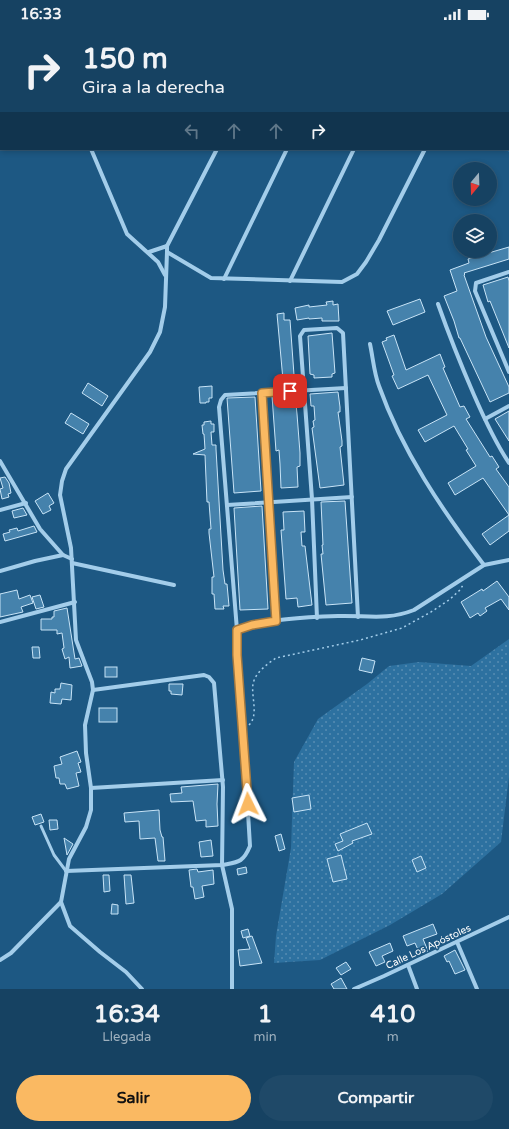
<!DOCTYPE html>
<html lang="es">
<meta charset="utf-8">
<style>
body{margin:0;font-family:"Varela Round",sans-serif;background:#1f4968;color:#f1f3f6;height:100vh;display:flex;flex-direction:column;font-size:15px;white-space:nowrap}
*{box-sizing:border-box;margin:0}
p{font-size:13px;color:#9eb0be}
.icon{flex:none;width:22px;height:22px;fill:none;stroke:currentColor;stroke-width:2;stroke-linecap:round;stroke-linejoin:round}
.map{position:relative;height:961px;overflow:hidden}
.panel{display:flex;flex-direction:column;background:#164262;flex:1}
.panel>*{flex:none}
.hud{position:absolute;left:0px;top:0px;width:509px;height:122px;box-shadow:0 2px 6px #0003,0 0 0 1px #355b77;background:#164262;color:#f1f3f6;overflow:hidden}
.needle{width:26px;rotate:199deg}
.buttons{position:absolute;left:453px;top:134px;display:grid;gap:8px}
.buttons a{display:grid;place-items:center;width:44px;height:44px;border-radius:50%;background:#164262;box-shadow:0 2px 6px #0003,0 0 0 1px #355b77;font-size:20px}
.pin{position:absolute;display:grid;place-items:center;width:34px;height:34px;color:#fff;margin:-17px;border-radius:8px;box-shadow:0 2px 6px #0006}
.me{position:absolute;width:44px;margin:-22px;rotate:357deg;stroke-linejoin:round;filter:drop-shadow(0 0 3px #0008)}
.turn{display:flex;align-items:center;gap:14px;height:84px;padding:0 16px;font-size:18px}
.turn .icon{width:52px;height:52px;stroke-width:2.5}
.turn b{display:block;font-size:28px;line-height:34px}
.lanes{display:flex;align-items:center;height:38px;padding:0 16px;background:#0003;justify-content:center;gap:20px;direction:ltr}
.lanes .off{opacity:.35}
.eta{display:flex;justify-content:space-evenly;align-items:center;height:68px;text-align:center}
.eta b{font-size:24px;font-weight:800;line-height:28px}
.action{display:flex;gap:8px;margin-top:auto;padding:8px 16px}
.action a{flex:1;height:46px;border-radius:24px;background:#fab962;color:#111;font-size:16px;font-weight:800;line-height:46px;text-align:center}
.action a+a{background:#1f4968;color:#f1f3f6}
.status{display:flex;justify-content:space-between;align-items:center;height:28px;padding:0 20px;background:#164262;direction:ltr}
.status svg{height:11px;fill:currentColor}
.map>svg:first-child{display:block}
.grass{fill:url(#grass-dots)}
.building{fill:#4582ac;stroke:#c8e4f7}
.lines{fill:none;stroke-linecap:round;stroke-linejoin:round}
.path{stroke:#a3cdea;stroke-width:1.5;stroke-dasharray:2 3;stroke-linecap:butt}
.service{stroke:#a3cdea;stroke-width:3}
.minor{stroke:#a3cdea;stroke-width:4}
.route-casing{stroke:#a27840;stroke-width:10}
.route{stroke:#fab962;stroke-width:7}
.labels{text-anchor:middle;stroke-width:3.5;stroke-linejoin:round;paint-order:stroke}
.street-label{font-size:10px;fill:#fff;stroke:#1d5883}
</style>
<div class="status"><b>16:33</b><svg viewBox="0 0 49 12"><path d="M0 12V9h3v3zM5 12V6h3v6zM10 12V3h3v9zM15 12V0h3v12zM26 1h20v11H26zM47 4h2v5h-2z"/></svg></div>
<div class="map">
<svg width="509" height="961" viewBox="0 0 509 961">
<defs>
<pattern id="grass-dots" width="8" height="8" patternUnits="userSpaceOnUse"><rect width="8" height="8" fill="#2d71a0"/><path d="M2 2h.1M6 6h.1" fill="none" stroke="#578db3" stroke-width="1.8" stroke-linecap="round"/></pattern>
</defs>
<rect width="100%" height="100%" fill="#1d5883"/>
<g class="grass">
<polygon points="508,12 509,12 509,124 506,121 508,121"/>
<polygon points="509,611 509,749 501,814 442,866 390,897 320,932 274,935 276,908 291,820 294,734 318,691 367,656 389,638 419,634 471,638"/>
</g>
<g class="building">
<polygon points="509,219 509,231 464,245 465,246 464,247 486,309 509,359 509,365 490,374 460,310 459,310 454,293 444,268 457,263 450,242 469,235 468,231"/>
<polygon points="508,249 509,253 509,320 490,273 488,274 483,257"/>
<polygon points="420,271 425,284 393,297 387,283"/>
<polygon points="333,273 333,277 338,276 339,293 322,293 322,290 309,291 309,290 297,292 295,280 309,277 309,279 327,277 326,274"/>
<polygon points="284,285 284,292 290,292 294,347 290,347 290,351 283,352 277,286"/>
<polygon points="332,305 335,345 332,346 332,349 314,350 314,347 310,346 308,308"/>
<polygon points="394,307 406,342 440,326 445,339 443,340 460,379 464,378 470,389 466,391 490,429 492,428 499,439 496,441 509,459 509,487 483,450 455,467 448,455 476,438 466,422 468,421 454,398 425,414 418,402 447,387 428,347 398,361 392,348 394,347 382,314 387,312 386,310"/>
<polygon points="88,355 108,368 102,378 82,365"/>
<polygon points="212,358 212,370 209,370 209,374 206,374 206,375 200,375 199,359"/>
<polygon points="338,364 340,379 340,384 338,384 342,413 342,418 340,419 344,457 320,460 312,400 314,399 313,393 315,392 314,378 311,378 310,366"/>
<polygon points="295,366 297,386 300,425 300,438 297,439 298,459 281,460 280,436 279,422 276,423 272,368"/>
<polygon points="255,369 261,463 234,465 227,370"/>
<polygon points="509,383 509,413 495,391"/>
<polygon points="71,385 89,396 83,406 65,395"/>
<polygon points="211,393 211,396 214,396 214,404 211,404 212,417 216,417 216,421 223,542 225,556 227,556 229,578 223,578 224,581 215,581 214,566 212,566 212,549 214,549 209,505 209,501 211,501 209,474 207,474 205,427 193,426 205,421 204,406 203,406 202,397 204,397 204,394"/>
<polygon points="5,449 9,455 11,465 8,466 9,469 2,471 0,461 3,460 0,450"/>
<polygon points="48,465 54,475 49,478 51,482 43,486 35,473"/>
<polygon points="345,473 352,575 326,577 321,526 323,526 322,517 323,517 321,474"/>
<polygon points="262,478 268,581 240,582 234,480"/>
<polygon points="23,480 27,487 14,490 12,483"/>
<polygon points="304,483 305,504 301,504 302,518 305,518 312,577 298,579 297,570 286,571 281,502 284,502 283,484"/>
<polygon points="509,487 509,503 490,517 482,506"/>
<polygon points="34,498 37,504 5,513 3,506 10,504 9,502 17,500 18,503"/>
<polygon points="497,553 509,569 509,582 501,571 485,580 487,583 480,588 478,585 470,590 461,574 482,561 483,563"/>
<polygon points="17,562 19,571 30,567 33,575 21,579 23,584 0,589 0,566"/>
<polygon points="40,567 44,579 36,581 32,569"/>
<polygon points="67,580 75,631 79,630 82,638 70,640 69,629 65,631 62,621 64,620 62,605 57,606 57,602 41,602 41,591 52,591 52,589 54,589 54,583"/>
<polygon points="32,619 39,619 40,630 33,630"/>
<polygon points="362,630 375,633 372,645 359,642"/>
<rect x="105" y="639" width="12" height="10"/>
<polygon points="61,655 72,657 71,672 62,671 61,676 50,675 51,664 55,665 55,661 60,661"/>
<polygon points="169,656 183,656 182,667 171,666 171,663 169,663"/>
<rect x="99" y="680" width="18" height="14"/>
<polygon points="77,723 81,734 78,735 81,744 76,745 79,758 67,761 65,756 60,756 59,750 56,750 54,738 62,736 60,729"/>
<polygon points="218,756 217,776 218,798 206,799 206,792 196,793 193,773 171,774 170,766 182,765 181,759"/>
<polygon points="309,767 311,781 294,784 292,770"/>
<polygon points="159,782 160,802 162,809 163,809 165,833 158,833 155,810 140,811 139,793 125,794 124,785"/>
<polygon points="41,786 44,794 35,797 32,789"/>
<polygon points="49,792 57,792 58,801 50,802"/>
<polygon points="367,795 372,806 352,813 353,815 338,823 335,816 343,813 340,806"/>
<polygon points="281,806 285,821 279,823 275,808"/>
<polygon points="64,810 73,816 67,827"/>
<polygon points="211,812 213,828 201,829 199,814"/>
<polygon points="341,827 347,851 333,854 327,831"/>
<polygon points="421,828 426,840 417,844 412,832"/>
<polygon points="246,839 247,845 238,847 237,841"/>
<polygon points="197,841 198,844 213,842 214,856 202,858 204,869 195,871 193,859 191,859 189,842"/>
<polygon points="103,847 109,847 110,863 104,864"/>
<polygon points="124,847 131,847 134,875 126,876"/>
<polygon points="112,876 118,877 118,886 111,886"/>
<polygon points="433,896 437,906 423,911 428,923 420,926 415,915 407,918 403,908"/>
<polygon points="248,901 250,908 243,910 241,903"/>
<polygon points="252,908 262,935 240,938 238,922 250,921 246,910"/>
<polygon points="390,915 393,923 382,928 385,934 376,938 369,924"/>
<polygon points="455,922 465,942 455,946 449,933 447,934 444,928"/>
<polygon points="404,927 406,933 399,936 397,930"/>
<polygon points="346,934 351,941 341,947 336,940"/>
<polygon points="341,950 347,961 334,961 331,956"/>
</g>
<g class="lines">
<path class="path" d="M249 697C259 687 251 669 253 656 255 645 267 636 276 630L360 612 402 600 431 584 449 572 460 562 463 557"/>
<polyline class="service" points="41,798 54,827 66,843"/>
<g class="minor">
<polyline points="55,0 55,1"/>
<polyline points="219,0 221,1"/>
<polyline points="373,0 375,1"/>
<polyline points="499,0 501,1"/>
<polyline points="314,1 315,0"/>
<polyline points="508,4 509,2"/>
<polyline points="0,57 1,58"/>
<polyline points="91,121 127,206 158,234 165,247"/>
<polyline points="167,218 217,121"/>
<polyline points="149,224 167,218 167,224 211,250 342,254 357,246 366,234 379,212 425,121"/>
<polyline points="509,244 476,255 475,263 509,344"/>
<polyline points="224,251 287,121"/>
<polyline points="290,253 354,121"/>
<path d="M438 276C449 307 461 337 474 367 484 390 495 414 509 435"/>
<path d="M370 316C373 330 374 345 379 358 402 423 442 482 484 537"/>
<polyline points="262,365 276,593"/>
<polyline points="485,391 509,378"/>
<polyline points="0,433 40,501 63,527 72,531"/>
<polyline points="227,477 352,469"/>
<polyline points="0,482 26,475"/>
<polyline points="72,535 174,557"/>
<polyline points="0,543 35,533 63,527"/>
<polyline points="317,590 312,471 300,308 304,302 337,300 343,305 358,589"/>
<polyline points="0,594 75,574"/>
<path d="M237 602C263 591 309 589 338 588 366 587 386 593 414 582L484 537 509 532"/>
<polyline points="93,662 204,647 209,649 214,655 223,759 222,837 232,881 232,961"/>
<polyline points="91,760 223,752"/>
<path d="M66 843 222 837C238 834 243 835 250 818L237 602 219 379 221 372 225 367 346 360"/>
<polyline points="457,914 477,961"/>
<polyline points="0,932 11,925 61,874"/>
<polyline points="408,937 417,961"/>
<polyline points="142,961 126,944 100,924 70,898 61,874 69,831 86,799 91,782 91,760 86,725 85,697 93,662 92,654 76,612 71,520 60,467 62,453 66,441 150,324 160,304 165,279 167,224"/>
<polyline points="354,961 384,948 509,889"/>
</g>
</g>
<g class="lines">
<defs>
<polyline id="route" points="248,776 237,627 237,602 252,597 276,593 262,365 290,363"/>
</defs>
<use href="#route" class="route-casing"/>
<use href="#route" class="route"/>
</g>
<g class="labels">
<g class="street-label">
<text transform="translate(428 918) rotate(-25)" y="4">Calle Los Apóstoles</text>
</g>
</g>
</svg>
<div class="buttons">
<a><svg class="needle" viewBox="-14 -14 28 28"><path d="M0-13l5 13h-10z" fill="#e53935"/><path d="M0 13l5-13h-10z" fill="#9eb0be"/></svg></a>
<a><svg class="icon" aria-label="layers" viewBox="0 0 24 24"><path d="M12 4l9 5-9 5-9-5zM3 14l9 5 9-5"/></svg></a>
</div>
<div class="pin" style="left:290px;top:363px;background:#d93025"><svg class="icon" aria-label="arrive" viewBox="0 0 24 24"><path d="M6 21V4h12l-3 4 3 4H6"/></svg></div>
<svg class="me" style="left:248px;top:776px" viewBox="-20 -20 40 40"><path d="M0-17L14 15 0 8-14 15z" fill="#fab962" stroke="#fff" stroke-width="4"/></svg>
<div class="hud">
<div class="turn"><svg class="icon" aria-label="right" viewBox="0 0 24 24"><path d="M7 20v-9h11M14 6l5 5-5 5"/></svg><div><b>150 m</b>Gira a la derecha</div></div>
<div class="lanes"><svg class="icon off" aria-label="left" viewBox="0 0 24 24"><path d="M17 20v-9H6M10 6l-5 5 5 5"/></svg><svg class="icon off" aria-label="ahead" viewBox="0 0 24 24"><path d="M12 20V5M6 11l6-6 6 6"/></svg><svg class="icon off" aria-label="ahead" viewBox="0 0 24 24"><path d="M12 20V5M6 11l6-6 6 6"/></svg><svg class="icon" aria-label="right" viewBox="0 0 24 24"><path d="M7 20v-9h11M14 6l5 5-5 5"/></svg></div>
</div>
</div>
<section class="panel">
<div class="eta">
<div><b>16:34</b><p>Llegada</p></div>
<div><b>1</b><p>min</p></div>
<div><b>410</b><p>m</p></div>
</div>
<div class="action"><a>Salir</a><a>Compartir</a></div>
</section>
